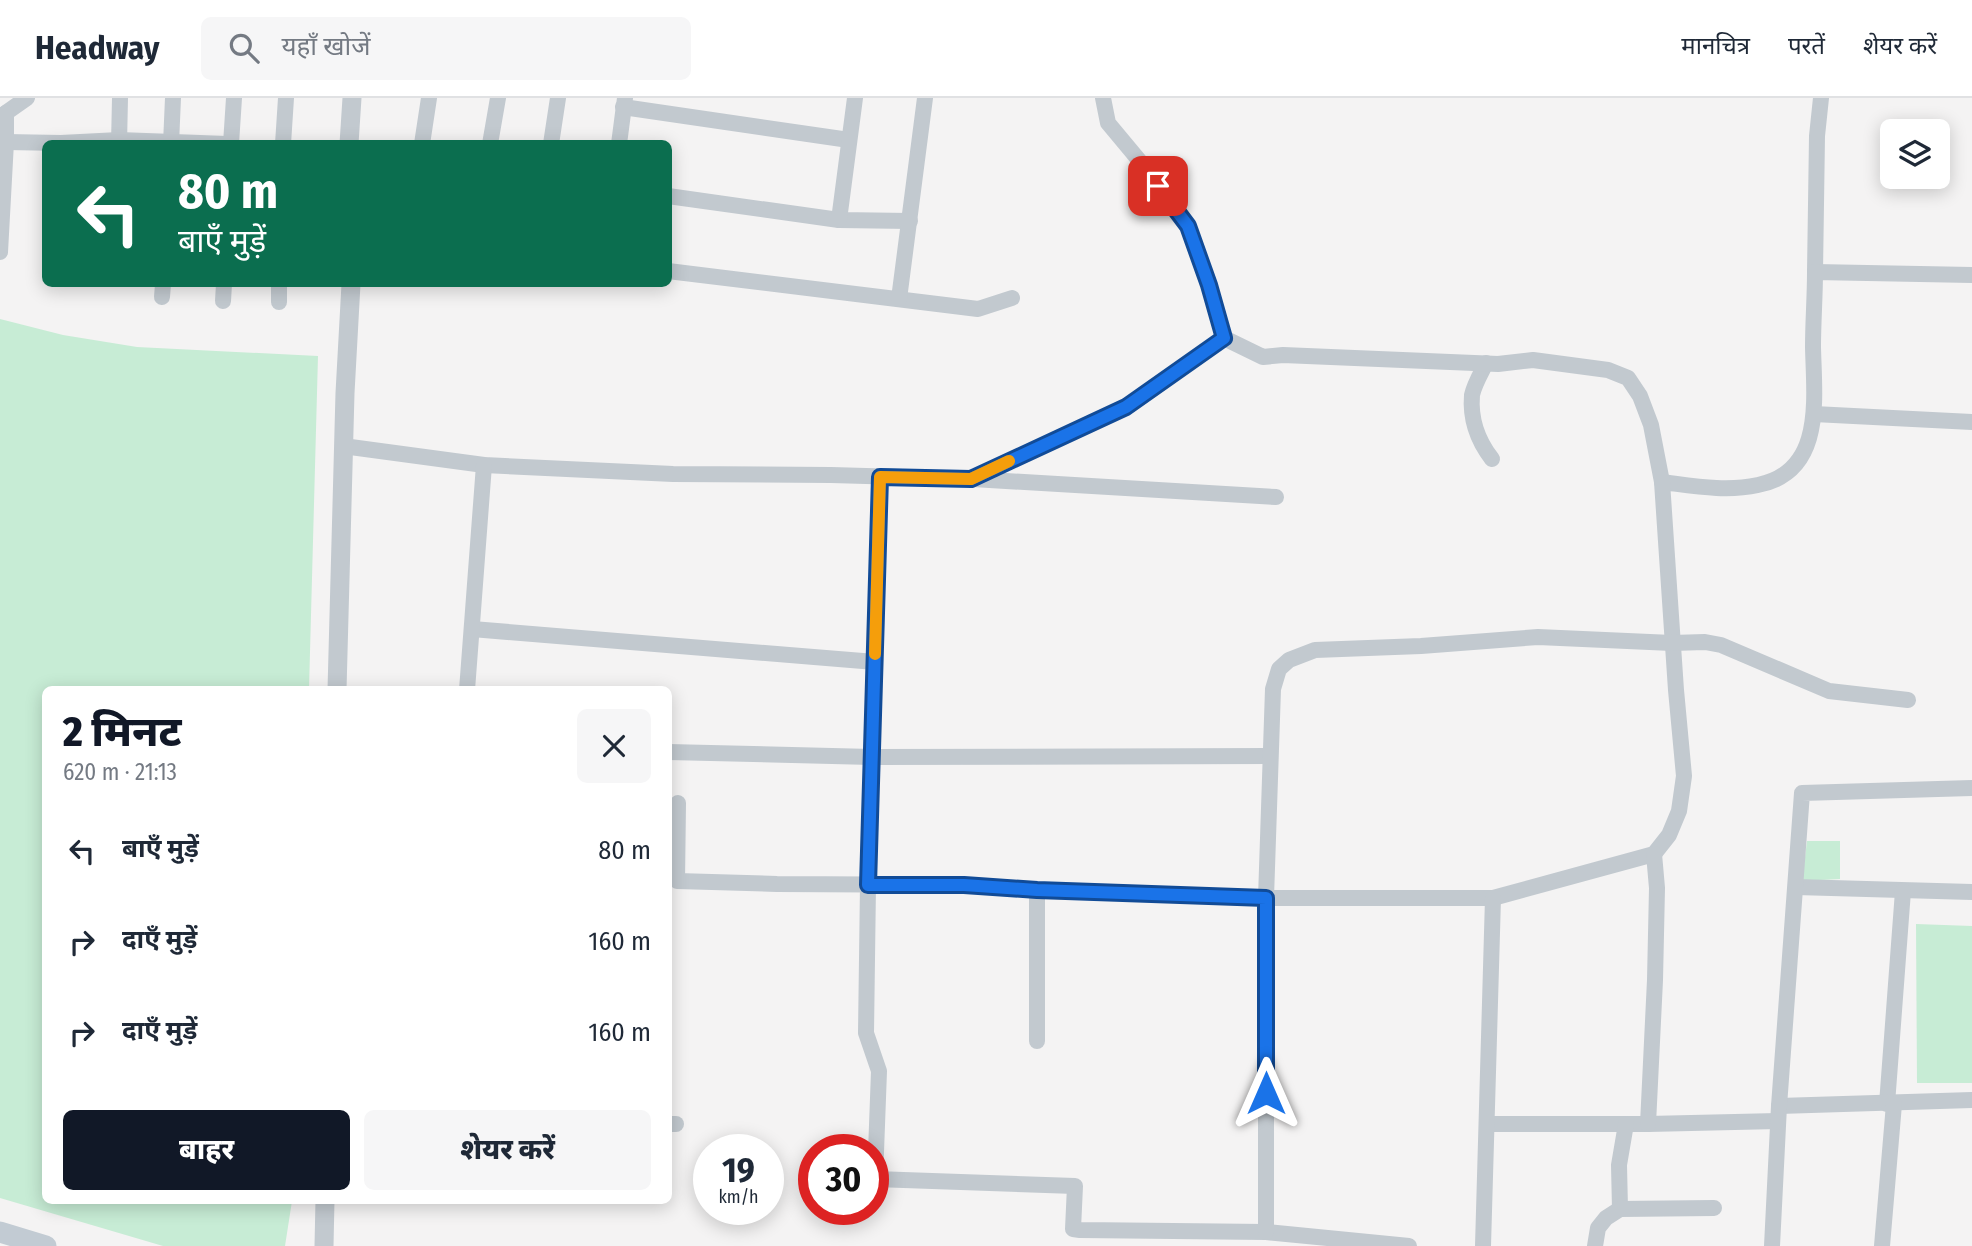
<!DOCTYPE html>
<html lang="hi">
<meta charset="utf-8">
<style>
body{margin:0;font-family:"Fira Sans Condensed","Noto Sans Devanagari",sans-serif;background:#f6f6f7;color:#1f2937;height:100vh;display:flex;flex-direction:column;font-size:26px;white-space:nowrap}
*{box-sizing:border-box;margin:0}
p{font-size:23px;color:#747a83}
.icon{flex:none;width:38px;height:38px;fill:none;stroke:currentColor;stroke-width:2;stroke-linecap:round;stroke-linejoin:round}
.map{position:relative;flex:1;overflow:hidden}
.details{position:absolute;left:42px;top:588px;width:630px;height:518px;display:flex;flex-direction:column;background:#fff;border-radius:10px;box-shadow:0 4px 18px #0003}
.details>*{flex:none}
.top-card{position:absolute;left:42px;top:42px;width:630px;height:147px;border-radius:10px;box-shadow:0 4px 18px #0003;background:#0b6e4f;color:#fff;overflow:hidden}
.tools{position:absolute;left:1880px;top:21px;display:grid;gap:14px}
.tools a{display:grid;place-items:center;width:70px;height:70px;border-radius:10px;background:#fff;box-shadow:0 4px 18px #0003;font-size:35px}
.speed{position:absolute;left:693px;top:1036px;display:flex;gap:14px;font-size:35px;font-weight:700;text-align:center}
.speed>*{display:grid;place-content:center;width:91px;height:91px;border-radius:50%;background:#fff;box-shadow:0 4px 18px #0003;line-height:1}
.speed small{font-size:18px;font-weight:400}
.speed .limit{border:10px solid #d22;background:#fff;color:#111}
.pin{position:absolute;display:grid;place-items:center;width:60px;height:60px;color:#fff;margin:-30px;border-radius:14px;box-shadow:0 4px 10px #0006}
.me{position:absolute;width:77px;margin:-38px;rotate:0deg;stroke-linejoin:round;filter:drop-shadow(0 0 5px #0008)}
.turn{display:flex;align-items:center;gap:24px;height:147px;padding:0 21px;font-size:32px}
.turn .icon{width:91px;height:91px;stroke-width:2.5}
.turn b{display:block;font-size:49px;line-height:60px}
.round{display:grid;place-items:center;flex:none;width:74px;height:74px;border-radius:10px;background:#f6f6f7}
.summary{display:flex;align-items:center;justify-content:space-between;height:119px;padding:0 21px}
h1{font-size:42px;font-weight:800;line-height:52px;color:#111827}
.cta{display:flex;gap:14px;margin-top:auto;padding:14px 21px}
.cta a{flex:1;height:80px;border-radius:10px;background:#111827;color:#fff;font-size:28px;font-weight:800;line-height:80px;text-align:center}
.cta a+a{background:#f6f6f7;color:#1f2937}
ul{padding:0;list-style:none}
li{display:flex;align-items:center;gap:21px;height:91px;padding:0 21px}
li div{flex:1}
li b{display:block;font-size:26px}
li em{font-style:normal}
header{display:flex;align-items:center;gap:42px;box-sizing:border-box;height:98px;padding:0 35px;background:#fff;border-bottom:2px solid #e0e1e3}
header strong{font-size:33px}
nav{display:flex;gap:38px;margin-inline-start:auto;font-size:24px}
.search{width:490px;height:63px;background:#f6f6f7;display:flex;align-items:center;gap:18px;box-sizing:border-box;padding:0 24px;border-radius:10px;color:#747a83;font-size:26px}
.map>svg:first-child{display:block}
.green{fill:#c7ecd5}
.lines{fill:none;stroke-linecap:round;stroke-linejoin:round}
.minor{stroke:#c2c9cf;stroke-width:16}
.tertiary{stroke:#c2c9cf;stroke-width:19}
.secondary{stroke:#c2cbd3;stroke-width:21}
.route-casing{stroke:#114b97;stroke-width:18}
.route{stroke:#1a73e8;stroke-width:12}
.slow{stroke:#f59e0b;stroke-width:12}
</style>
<header>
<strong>Headway</strong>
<div class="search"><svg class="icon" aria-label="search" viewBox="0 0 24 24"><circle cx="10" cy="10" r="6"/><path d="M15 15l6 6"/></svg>यहाँ खोजें</div>
<nav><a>मानचित्र</a><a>परतें</a><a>शेयर करें</a></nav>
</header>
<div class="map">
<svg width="1972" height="1148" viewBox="0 0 1972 1148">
<rect width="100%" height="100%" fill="#f4f3f3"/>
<g class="green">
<polygon points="0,221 63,237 137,249 318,258 309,591 46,592 46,1102 292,1103 285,1148 163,1148 0,1100"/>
<polygon points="1807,743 1840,743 1840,781 1802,783"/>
<polygon points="1916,826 1972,828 1972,985 1917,985"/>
</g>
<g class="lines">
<g class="minor">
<polyline points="623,9 849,42"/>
<polyline points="0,19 27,0"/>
<polyline points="6,44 61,45 119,42 227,46"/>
<polyline points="119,46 120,0"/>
<polyline points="171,46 173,0"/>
<polyline points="231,46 234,0"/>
<polyline points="283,46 286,0"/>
<polyline points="422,46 429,0"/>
<polyline points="490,46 498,0"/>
<polyline points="551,46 558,0"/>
<polyline points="619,46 625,0"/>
<polyline points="668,98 839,122 910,123"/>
<polyline points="839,122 855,0"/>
<polyline points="0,154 6,44 6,15"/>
<polyline points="668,173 978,211 1012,200"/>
<polyline points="1815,174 1817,38 1821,0"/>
<polyline points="162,199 163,186"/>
<polyline points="899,201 925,0"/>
<polyline points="223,203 224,186"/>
<polyline points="279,204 279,186"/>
<path d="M1486 265C1481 275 1474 287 1472 297 1470 321 1478 343 1492 361"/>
<polyline points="1814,316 1972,324"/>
<polyline points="343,348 484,367 673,376 831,377 971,381 1127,309 1224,240"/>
<polyline points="880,378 868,787 866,935 879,973 875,1081 1075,1088 1073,1131 1080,1132 1266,1134 1409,1148"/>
<polyline points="973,381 1276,399"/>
<path d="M1662 384C1694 388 1726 394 1758 387 1825 374 1814 300 1813 249 1813 224 1815 199 1815 174L1972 177"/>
<polyline points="472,531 875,564"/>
<polyline points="467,592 484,367"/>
<polyline points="668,654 872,659 1270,658"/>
<polyline points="678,705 677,783 777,786 964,787 1037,792 1266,800 1493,800 1654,756 1669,737 1679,713 1684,678 1676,592 1662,384 1651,327 1640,298 1628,280 1608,272 1533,262 1498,266 1283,257 1263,259 1224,240 1209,187 1188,128 1143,67 1108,25 1103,0"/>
<polyline points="1796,789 1972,794"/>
<polyline points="1037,792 1037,943"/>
<polyline points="1887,1006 1903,793"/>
<polyline points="1779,1008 1972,1002"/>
<polyline points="668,1026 676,1026"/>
<polyline points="1487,1026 1648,1026 1778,1023"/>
<polyline points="1648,1026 1655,882 1657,790 1654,756"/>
<polyline points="1620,1111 1619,1067 1626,1026"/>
<polyline points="1266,1134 1266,800 1273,591 1279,571 1289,562 1315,552 1421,548 1538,539 1672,545 1705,544 1721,547 1829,593 1908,602"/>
<polyline points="1483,1148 1493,800"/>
<polyline points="1595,1148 1598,1130 1606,1120 1620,1111 1714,1110"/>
<polyline points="1772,1148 1779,1008 1802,695 1972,690"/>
<polyline points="1882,1148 1894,1006"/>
</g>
<g class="tertiary">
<polyline points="349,46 352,0"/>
<polyline points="337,592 345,295 351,186"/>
<polyline points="324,1148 325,1102"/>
</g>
<polyline class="secondary" points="0,1134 46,1148"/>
</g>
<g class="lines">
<defs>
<polyline id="route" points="1158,88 1188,128 1209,187 1224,240 1126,309 971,381 880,379 868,787 964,787 1037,792 1266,800 1266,995"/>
</defs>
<use href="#route" class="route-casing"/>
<use href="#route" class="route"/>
<polyline class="slow" points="875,556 880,379 971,381 1009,363"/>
</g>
</svg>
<div class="tools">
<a><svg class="icon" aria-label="layers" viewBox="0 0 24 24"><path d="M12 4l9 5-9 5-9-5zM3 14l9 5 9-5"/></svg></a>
</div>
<div class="speed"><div>19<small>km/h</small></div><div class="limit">30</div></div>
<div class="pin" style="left:1158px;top:88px;background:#d93025"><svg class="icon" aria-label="arrive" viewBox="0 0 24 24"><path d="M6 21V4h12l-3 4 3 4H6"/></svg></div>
<svg class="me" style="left:1266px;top:995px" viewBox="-20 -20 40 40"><path d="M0-17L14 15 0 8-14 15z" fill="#1a73e8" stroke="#fff" stroke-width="4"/></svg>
<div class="top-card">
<div class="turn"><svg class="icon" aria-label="left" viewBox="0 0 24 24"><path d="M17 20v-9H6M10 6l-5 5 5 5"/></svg><div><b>80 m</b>बाएँ मुड़ें</div></div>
</div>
<section class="details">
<div class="summary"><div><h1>2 मिनट</h1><p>620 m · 21:13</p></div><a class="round"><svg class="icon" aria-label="close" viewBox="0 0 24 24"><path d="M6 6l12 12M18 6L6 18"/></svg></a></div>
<ul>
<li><svg class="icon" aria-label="left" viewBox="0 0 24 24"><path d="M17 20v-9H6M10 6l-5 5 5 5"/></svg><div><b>बाएँ मुड़ें</b></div><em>80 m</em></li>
<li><svg class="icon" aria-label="right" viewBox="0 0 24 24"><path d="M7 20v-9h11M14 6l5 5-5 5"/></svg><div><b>दाएँ मुड़ें</b></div><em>160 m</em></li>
<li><svg class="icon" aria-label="right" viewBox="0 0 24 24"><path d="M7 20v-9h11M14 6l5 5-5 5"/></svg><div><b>दाएँ मुड़ें</b></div><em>160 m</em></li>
</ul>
<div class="cta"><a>बाहर</a><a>शेयर करें</a></div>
</section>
</div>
